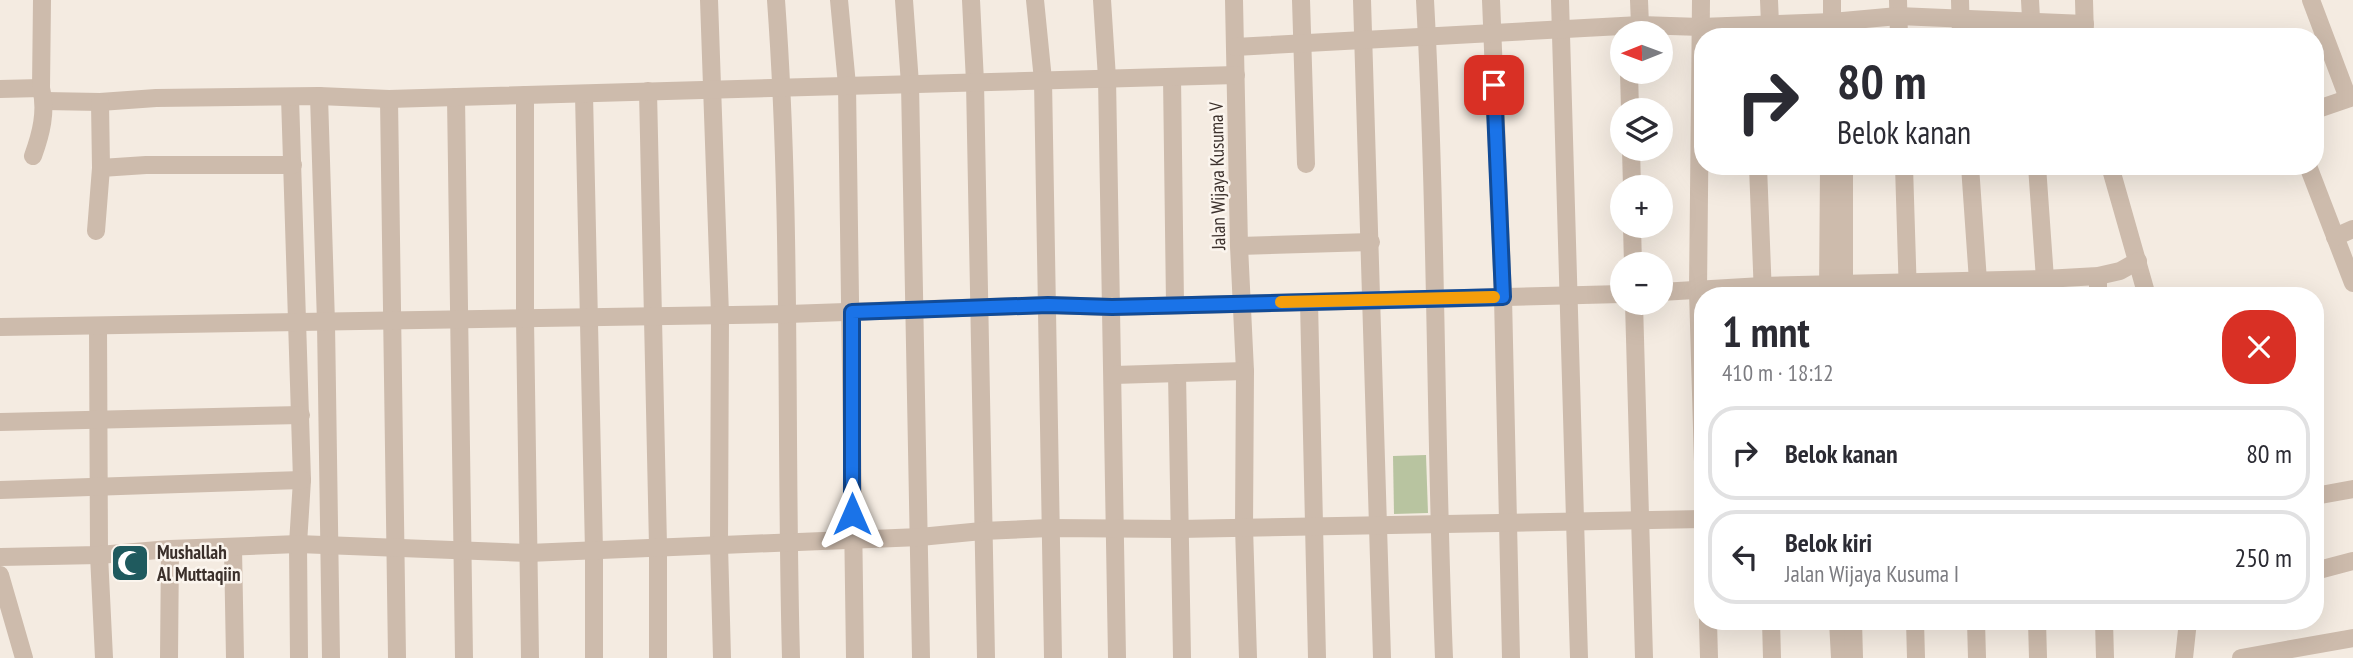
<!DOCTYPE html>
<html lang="id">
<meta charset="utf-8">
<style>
body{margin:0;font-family:"PT Sans Narrow",sans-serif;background:#f2f2f3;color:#2b2b33;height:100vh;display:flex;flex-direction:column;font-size:26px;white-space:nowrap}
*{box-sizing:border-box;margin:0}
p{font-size:23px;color:#7c7c81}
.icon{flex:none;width:38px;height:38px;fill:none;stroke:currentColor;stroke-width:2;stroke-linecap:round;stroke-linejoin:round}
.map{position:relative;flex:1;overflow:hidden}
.sheet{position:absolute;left:1694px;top:287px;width:630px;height:343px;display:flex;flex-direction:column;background:#fff;border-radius:28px;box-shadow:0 7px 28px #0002}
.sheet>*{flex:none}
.banner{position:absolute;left:1694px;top:28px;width:630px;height:147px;border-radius:28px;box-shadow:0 7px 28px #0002;background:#fff;color:#2b2b33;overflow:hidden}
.needle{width:46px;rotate:269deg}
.tools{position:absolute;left:1610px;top:21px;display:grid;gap:14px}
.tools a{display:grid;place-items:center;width:63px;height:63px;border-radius:50%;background:#fff;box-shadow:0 7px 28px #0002;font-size:35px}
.pin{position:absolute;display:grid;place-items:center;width:60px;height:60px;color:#fff;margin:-30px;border-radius:14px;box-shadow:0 4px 10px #0006}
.me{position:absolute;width:77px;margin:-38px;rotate:0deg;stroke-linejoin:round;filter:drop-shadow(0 0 5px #0008)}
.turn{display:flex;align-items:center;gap:24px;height:147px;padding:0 28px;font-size:32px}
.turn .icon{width:91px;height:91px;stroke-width:2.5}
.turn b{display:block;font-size:49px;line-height:60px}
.round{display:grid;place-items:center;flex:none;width:74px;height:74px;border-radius:28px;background:#f2f2f3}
.head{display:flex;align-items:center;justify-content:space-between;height:119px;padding:0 28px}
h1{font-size:42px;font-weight:700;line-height:52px}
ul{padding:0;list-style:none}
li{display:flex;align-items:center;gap:21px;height:94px;margin:0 14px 10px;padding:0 14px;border:4px solid #e1e1e2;border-radius:28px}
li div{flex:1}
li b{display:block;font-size:26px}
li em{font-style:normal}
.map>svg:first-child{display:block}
.park{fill:#b8c4a0}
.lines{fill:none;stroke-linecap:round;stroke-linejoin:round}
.minor{stroke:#cdbbac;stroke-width:18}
.route-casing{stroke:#114b97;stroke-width:18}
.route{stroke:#1a73e8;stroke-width:12}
.slow{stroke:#f59e0b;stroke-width:12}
.labels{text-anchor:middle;stroke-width:5;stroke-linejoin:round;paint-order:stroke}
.street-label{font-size:19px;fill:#3b302b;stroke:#fbf5ee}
.poi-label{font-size:19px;font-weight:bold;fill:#3b302b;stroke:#fbf5ee;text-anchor:start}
</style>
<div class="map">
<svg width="2353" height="658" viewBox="0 0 2353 658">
<rect width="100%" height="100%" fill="#f4ebe1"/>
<polygon class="park" points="1426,455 1428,513 1394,514 1393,456"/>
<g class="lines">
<g class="minor">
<polyline points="709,0 720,315 719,545 722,658"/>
<path d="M776 0C792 219 785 439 791 658"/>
<polyline points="839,0 847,85 855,658"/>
<polyline points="904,0 910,84 921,658"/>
<polyline points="971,0 975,82 986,658"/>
<polyline points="1035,0 1043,80 1053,658"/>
<polyline points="1102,0 1107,78 1117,658"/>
<polyline points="1234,0 1239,246 1245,371 1244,527 1248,658"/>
<polyline points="1301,0 1306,164"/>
<polyline points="1362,0 1382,658"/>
<path d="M1425 0C1437 219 1435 439 1444 658"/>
<polyline points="1491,0 1503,297 1511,658"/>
<polyline points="1560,0 1579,658"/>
<polyline points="1639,0 1640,25"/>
<polyline points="1701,0 1698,291 1703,462"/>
<polyline points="1769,0 1770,24"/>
<polyline points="1832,0 1832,37"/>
<polyline points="1898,0 1899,37"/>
<polyline points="1960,0 1961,37"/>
<polyline points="2030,0 2032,37"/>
<polyline points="2084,0 2085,37"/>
<polyline points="2311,0 2348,98"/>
<polyline points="1235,47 1640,25 1701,27 1832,22 1898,16 2085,24"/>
<polyline points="1629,72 1630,110"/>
<polyline points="1172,77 1175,304"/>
<polyline points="0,89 41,88"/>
<polyline points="648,91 658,546 658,658"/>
<polyline points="584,94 594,551 594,658"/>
<polyline points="525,95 525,319 530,658"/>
<polyline points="319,96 326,323 331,658"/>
<polyline points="290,97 302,480 298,544 299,658"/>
<polyline points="456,97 464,658"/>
<polyline points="389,99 397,658"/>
<polyline points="45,101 100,102 156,98 319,96 389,99 456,97 1236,75"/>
<polyline points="100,102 101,168"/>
<polyline points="2315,110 2353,97"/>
<polyline points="1631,149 1632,187"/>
<path d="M33 156C41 134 47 111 41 88L42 0"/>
<polyline points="1758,166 1763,296"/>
<polyline points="1904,166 1908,296"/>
<polyline points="1970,166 1978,281"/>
<polyline points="2037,166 2045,279"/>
<polyline points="2110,166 2147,296"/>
<polyline points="2308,166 2353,283"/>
<polyline points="1632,226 1633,264"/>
<polyline points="96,231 101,168 146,165 293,165"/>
<polyline points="2335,237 2353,229"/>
<polyline points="1239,246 1371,242"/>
<polyline points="2098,276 2098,296"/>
<polyline points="1661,292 1762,286 2045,279 2098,276 2120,271 2138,261"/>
<polyline points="1828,296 1829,166"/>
<polyline points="1844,296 1844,166"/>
<polyline points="1309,302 1317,658"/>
<polyline points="1634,303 1644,658"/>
<polyline points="98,326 99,555 104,658"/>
<polyline points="0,327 788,314 1048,305 1112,307 1622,294"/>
<polyline points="1177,373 1182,658"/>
<polyline points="1114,375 1245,371"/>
<polyline points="0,422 301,415"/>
<polyline points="0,490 302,480"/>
<polyline points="2315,496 2353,489"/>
<polyline points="233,548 235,658"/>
<polyline points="0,557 99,555 170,549 298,544 528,553 920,537 982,531 1049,528 1179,529 1703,519"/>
<polyline points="2315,571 2353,561"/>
<polyline points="0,575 24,658"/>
<polyline points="1708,621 1709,658"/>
<polyline points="1771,621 1772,658"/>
<polyline points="1838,621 1840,658"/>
<polyline points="1853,621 1854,658"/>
<polyline points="1915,621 1916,658"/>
<polyline points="1976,621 1977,658"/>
<polyline points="2037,621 2038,658"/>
<polyline points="2104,621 2105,658"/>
<polyline points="169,658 170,549"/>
<polyline points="2184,658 2188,621"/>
<polyline points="2241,658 2353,638"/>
</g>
</g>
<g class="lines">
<defs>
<polyline id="route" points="852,514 852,312 1048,305 1112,307 1503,297 1494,85"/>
</defs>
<use href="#route" class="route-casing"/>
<use href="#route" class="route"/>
<polyline class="slow" points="1281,302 1494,297"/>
</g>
<defs>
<symbol id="mosque-square" viewBox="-11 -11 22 22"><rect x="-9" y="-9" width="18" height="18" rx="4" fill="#1f5a5e" stroke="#fbf5ee"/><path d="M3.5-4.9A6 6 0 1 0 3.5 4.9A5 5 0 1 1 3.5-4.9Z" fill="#fff"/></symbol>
</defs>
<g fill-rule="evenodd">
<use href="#mosque-square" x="108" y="541" width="44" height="44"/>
</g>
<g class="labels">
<g class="street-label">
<text transform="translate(1217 176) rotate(-91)" y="7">Jalan Wijaya Kusuma V</text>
</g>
<g class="poi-label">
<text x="157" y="559">Mushallah<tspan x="157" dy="22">Al Muttaqiin</tspan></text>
</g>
</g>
</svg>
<div class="tools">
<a><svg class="needle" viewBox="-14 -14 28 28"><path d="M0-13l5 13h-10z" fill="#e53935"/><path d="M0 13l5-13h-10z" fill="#7c7c81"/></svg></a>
<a><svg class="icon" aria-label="layers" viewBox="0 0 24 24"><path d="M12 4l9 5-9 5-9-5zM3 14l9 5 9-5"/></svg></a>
<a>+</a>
<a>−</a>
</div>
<div class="pin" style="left:1494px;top:85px;background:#d93025"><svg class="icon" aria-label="arrive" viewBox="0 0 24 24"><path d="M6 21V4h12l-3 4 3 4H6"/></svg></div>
<svg class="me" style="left:852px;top:514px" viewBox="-20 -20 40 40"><path d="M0-17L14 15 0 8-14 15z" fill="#1a73e8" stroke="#fff" stroke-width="4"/></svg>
<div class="banner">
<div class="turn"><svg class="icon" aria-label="right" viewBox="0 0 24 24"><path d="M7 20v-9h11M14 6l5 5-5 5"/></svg><div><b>80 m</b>Belok kanan</div></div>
</div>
<section class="sheet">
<div class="head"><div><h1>1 mnt</h1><p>410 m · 18:12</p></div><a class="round" style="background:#d93025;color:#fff"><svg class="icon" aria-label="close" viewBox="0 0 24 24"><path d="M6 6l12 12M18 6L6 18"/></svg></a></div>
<ul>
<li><svg class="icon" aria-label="right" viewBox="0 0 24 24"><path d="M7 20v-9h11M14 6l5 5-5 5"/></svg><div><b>Belok kanan</b></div><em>80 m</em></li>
<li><svg class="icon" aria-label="left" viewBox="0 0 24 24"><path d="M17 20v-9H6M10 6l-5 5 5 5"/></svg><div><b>Belok kiri</b><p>Jalan Wijaya Kusuma I</p></div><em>250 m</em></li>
</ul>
</section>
</div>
